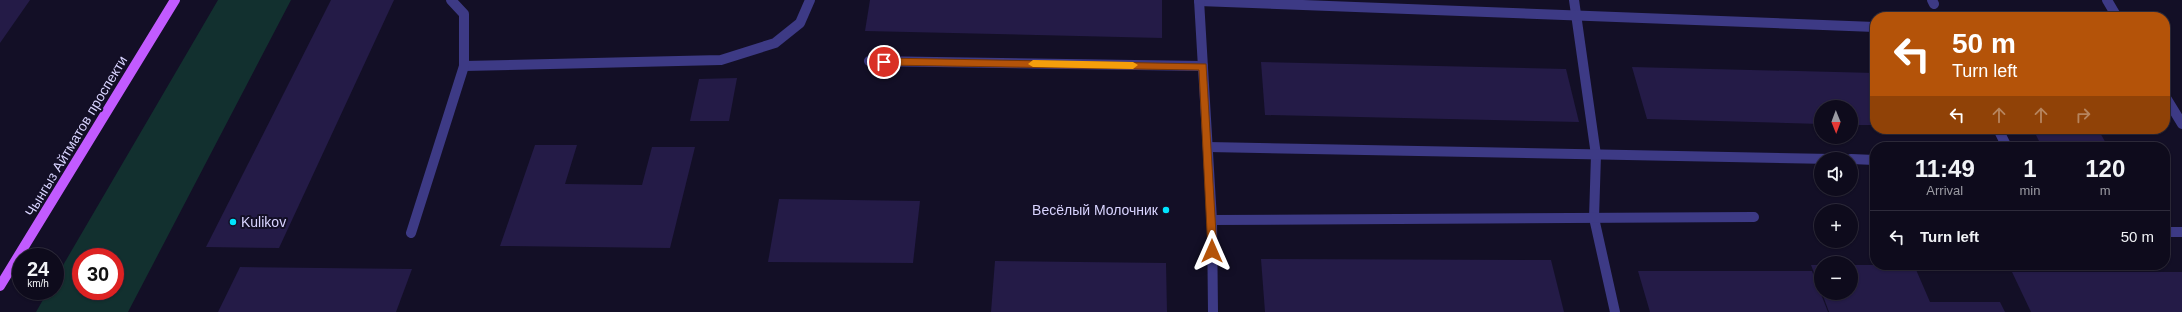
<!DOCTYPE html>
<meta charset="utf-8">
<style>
body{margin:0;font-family:Arial,sans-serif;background:#171425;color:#f1f3f6;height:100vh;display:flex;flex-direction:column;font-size:15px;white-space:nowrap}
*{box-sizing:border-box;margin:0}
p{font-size:13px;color:#9b9ba3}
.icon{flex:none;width:22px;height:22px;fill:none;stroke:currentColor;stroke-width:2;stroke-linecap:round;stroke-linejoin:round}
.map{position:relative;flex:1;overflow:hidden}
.drawer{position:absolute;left:1870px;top:142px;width:300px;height:128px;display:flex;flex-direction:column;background:#0e0b1c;border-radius:16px;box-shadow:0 1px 3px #0004,0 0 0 1px #2e2b3b}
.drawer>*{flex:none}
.guide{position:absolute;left:1870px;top:12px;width:300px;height:122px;border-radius:16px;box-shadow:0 1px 3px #0004,0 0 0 1px #2e2b3b;background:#b45309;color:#fff;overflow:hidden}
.needle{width:26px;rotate:179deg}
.fabs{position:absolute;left:1814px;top:100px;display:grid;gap:8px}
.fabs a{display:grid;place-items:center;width:44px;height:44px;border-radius:50%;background:#0e0b1c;box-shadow:0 1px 3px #0004,0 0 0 1px #2e2b3b;font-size:20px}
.speed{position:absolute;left:12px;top:248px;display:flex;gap:8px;font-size:20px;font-weight:700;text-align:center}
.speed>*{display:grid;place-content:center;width:52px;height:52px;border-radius:50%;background:#0e0b1c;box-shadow:0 1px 3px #0004,0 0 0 1px #2e2b3b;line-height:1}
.speed small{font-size:10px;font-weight:400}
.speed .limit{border:6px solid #d22;background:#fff;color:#111}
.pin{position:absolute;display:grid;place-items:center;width:34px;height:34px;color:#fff;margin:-17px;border:2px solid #fff;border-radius:50%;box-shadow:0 1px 4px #0007}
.me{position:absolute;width:44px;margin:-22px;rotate:0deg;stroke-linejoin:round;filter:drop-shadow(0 0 3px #0008)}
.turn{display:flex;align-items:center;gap:14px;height:84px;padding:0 16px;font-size:18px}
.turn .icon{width:52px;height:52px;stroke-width:2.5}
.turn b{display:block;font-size:28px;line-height:34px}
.lanes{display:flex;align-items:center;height:38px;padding:0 16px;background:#0003;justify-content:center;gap:20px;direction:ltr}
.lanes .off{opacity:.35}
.eta{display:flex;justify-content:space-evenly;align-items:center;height:68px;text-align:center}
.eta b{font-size:24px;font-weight:700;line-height:28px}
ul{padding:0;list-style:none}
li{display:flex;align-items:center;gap:12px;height:52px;padding:0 16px;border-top:1px solid #2e2b3b}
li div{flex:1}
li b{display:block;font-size:15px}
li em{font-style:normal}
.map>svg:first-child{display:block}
.green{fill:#12302f;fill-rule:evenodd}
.building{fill:#241b47}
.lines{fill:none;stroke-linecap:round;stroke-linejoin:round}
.service{stroke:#3d3a85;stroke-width:10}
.minor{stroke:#3d3a85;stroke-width:10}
.primary{stroke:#c25bff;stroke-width:10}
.route{fill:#b45309;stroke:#753606}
.slow{fill:#f59e0b}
.poi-dot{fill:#00e5ff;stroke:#130f26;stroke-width:1.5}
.labels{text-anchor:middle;stroke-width:4;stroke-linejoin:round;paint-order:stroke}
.street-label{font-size:14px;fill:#d9d4ff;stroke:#130f26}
.poi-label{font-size:14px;fill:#d9d4ff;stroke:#130f26;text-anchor:end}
</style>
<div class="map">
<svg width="2182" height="312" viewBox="0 0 2182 312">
<rect width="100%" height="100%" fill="#130f26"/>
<path class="green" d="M218 0H291L128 312H36L48 291H55V279ZM81 257H115V291H81Z"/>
<g class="building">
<polygon points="0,0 30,0 0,43"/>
<polygon points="331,0 394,0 279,248 206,247"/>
<polygon points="870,0 1162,0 1162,38 865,31"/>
<polygon points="1261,62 1566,69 1579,122 1265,115"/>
<polygon points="1632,67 1875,73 1875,125 1851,125 1851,107 1821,107 1821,124 1647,119"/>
<polygon points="737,78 729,121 690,121 699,79"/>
<polygon points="2033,129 2098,129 2108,147 2042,147"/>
<polygon points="535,145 577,145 565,184 642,185 652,147 695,147 670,248 500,246"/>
<polygon points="779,199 920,201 913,263 768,262"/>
<polygon points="1261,259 1551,260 1564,312 1265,312"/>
<polygon points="995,261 1166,263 1167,312 991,312"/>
<polygon points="1811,265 1821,265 1821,291"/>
<polygon points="1851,265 1914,265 1930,302 2000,302 2005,312 1829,312 1822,293 1851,293"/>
<polygon points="240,267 412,269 396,312 218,312"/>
<polygon points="1638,271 1812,271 1828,312 1650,312"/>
<polygon points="2012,272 2182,272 2182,312 2031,312"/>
</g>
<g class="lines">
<g class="service">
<polyline points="1574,0 1596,155 1594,218 1615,312"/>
<polyline points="1932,0 1934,4"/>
<polyline points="1199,1 1875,27"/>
<polyline points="869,61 1203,66"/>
<polyline points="464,66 721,60 775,43 800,23 810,0"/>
<polyline points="1998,129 2007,147"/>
<polyline points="1208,147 1832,159"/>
<polyline points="1851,159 1875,160"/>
<polyline points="1212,220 1754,217"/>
<polyline points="2165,232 2182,232"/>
<polyline points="411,233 464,66 464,14 451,0"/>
</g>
<g class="minor">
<polyline points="1199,0 1212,220 1213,312"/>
<polyline points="2107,0 2117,17"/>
<polyline points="2165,96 2182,124"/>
</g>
<polyline class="primary" points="0,286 175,0"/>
</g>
<polygon class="route" points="884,58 1206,64 1217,251 1216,254 1209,254 1208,251 1199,70 884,65 880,62"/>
<polygon class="slow" points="1033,60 1133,62 1138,65 1133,69 1033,67 1028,64"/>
<g class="poi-dot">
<circle cx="1166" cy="210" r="4"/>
<circle cx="233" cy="222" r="4"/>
</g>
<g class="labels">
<g class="street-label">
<text transform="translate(76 136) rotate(-59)" y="5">Чынгыз Айтматов проспекти</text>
</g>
<g class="poi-label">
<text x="1158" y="215">Весёлый Молочник</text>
<text x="241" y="227" text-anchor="start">Kulikov</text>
</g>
</g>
</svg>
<div class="fabs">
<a><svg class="needle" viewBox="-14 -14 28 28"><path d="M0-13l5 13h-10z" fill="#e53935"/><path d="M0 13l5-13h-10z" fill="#9b9ba3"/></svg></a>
<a><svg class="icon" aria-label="sound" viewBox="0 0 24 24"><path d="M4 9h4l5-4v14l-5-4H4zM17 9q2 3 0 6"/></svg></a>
<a>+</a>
<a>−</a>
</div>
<div class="speed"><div>24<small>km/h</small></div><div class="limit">30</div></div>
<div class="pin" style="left:884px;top:62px;background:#d93025"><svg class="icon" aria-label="arrive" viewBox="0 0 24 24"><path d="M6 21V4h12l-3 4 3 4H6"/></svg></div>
<svg class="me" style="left:1212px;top:251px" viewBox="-20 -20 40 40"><path d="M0-17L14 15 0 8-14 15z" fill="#b45309" stroke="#fff" stroke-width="4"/></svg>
<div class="guide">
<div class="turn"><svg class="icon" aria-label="left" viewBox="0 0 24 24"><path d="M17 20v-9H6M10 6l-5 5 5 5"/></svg><div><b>50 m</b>Turn left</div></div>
<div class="lanes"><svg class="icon" aria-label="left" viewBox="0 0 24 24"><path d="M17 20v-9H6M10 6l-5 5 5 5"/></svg><svg class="icon off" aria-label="ahead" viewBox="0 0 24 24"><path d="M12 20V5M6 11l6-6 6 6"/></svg><svg class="icon off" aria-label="ahead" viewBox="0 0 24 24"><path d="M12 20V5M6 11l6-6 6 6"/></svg><svg class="icon off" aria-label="right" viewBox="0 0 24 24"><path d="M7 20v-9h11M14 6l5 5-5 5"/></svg></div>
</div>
<section class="drawer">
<div class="eta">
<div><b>11:49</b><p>Arrival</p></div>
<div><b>1</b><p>min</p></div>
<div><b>120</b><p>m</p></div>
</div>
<ul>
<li><svg class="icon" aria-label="left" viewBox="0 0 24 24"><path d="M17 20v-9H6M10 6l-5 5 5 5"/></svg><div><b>Turn left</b></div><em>50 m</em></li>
</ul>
</section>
</div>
